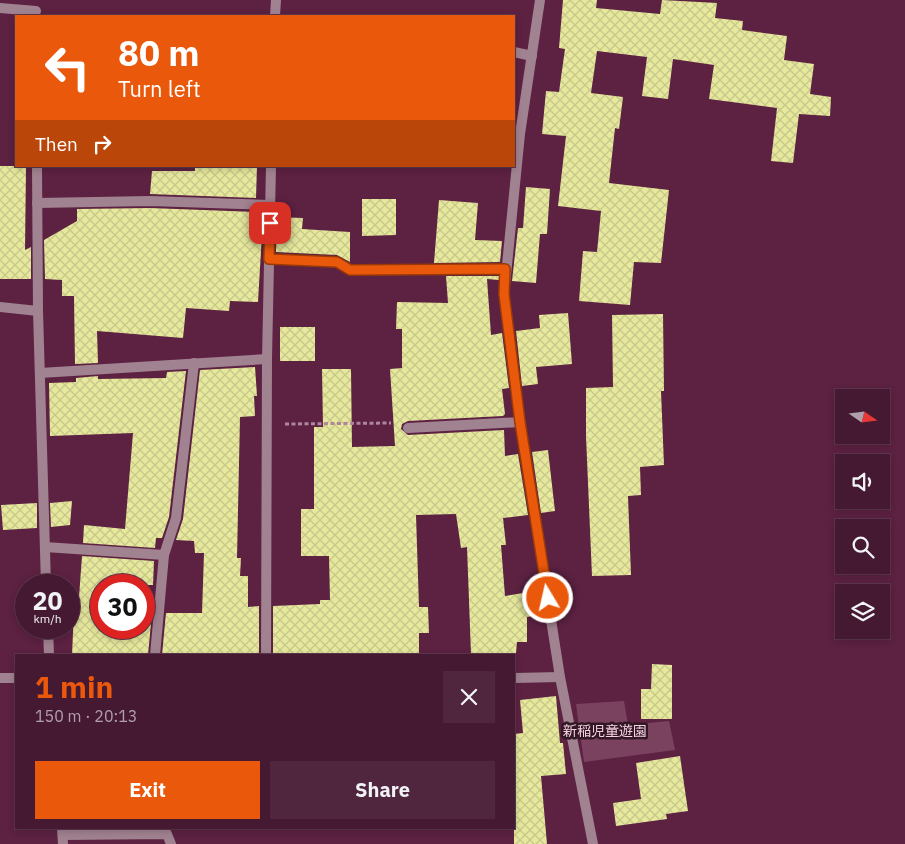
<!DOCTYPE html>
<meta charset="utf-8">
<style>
body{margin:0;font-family:"IBM Plex Sans","Noto Sans JP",sans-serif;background:#50263e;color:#f1f3f6;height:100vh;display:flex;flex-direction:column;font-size:19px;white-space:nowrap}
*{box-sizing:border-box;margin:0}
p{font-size:16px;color:#b0a0ac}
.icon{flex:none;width:28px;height:28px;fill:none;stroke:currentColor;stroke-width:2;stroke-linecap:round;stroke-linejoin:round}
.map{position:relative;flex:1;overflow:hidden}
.details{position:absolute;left:15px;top:654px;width:500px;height:175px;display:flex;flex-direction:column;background:#461932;border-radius:0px;box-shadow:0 2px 8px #0003,0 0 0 1px #5e384d}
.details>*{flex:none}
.hud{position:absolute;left:15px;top:15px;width:500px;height:152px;border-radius:0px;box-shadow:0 2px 8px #0003,0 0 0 1px #5e384d;background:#ea580c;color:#fff;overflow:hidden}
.needle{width:32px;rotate:104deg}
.controls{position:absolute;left:835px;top:389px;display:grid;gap:10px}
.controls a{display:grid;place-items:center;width:55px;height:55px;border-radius:0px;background:#461932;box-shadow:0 2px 8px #0003,0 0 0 1px #5e384d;font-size:25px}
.speed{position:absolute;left:15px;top:574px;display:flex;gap:10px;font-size:25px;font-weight:700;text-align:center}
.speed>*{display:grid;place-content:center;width:65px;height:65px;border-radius:50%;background:#461932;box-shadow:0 2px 8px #0003,0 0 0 1px #5e384d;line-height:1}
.speed small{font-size:12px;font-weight:400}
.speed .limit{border:8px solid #d22;background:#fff;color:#111}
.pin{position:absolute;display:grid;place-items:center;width:42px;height:42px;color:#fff;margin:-21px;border-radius:10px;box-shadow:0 2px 8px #0006}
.me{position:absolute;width:55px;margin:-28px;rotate:351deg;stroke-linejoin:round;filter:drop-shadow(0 0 4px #0008)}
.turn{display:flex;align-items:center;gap:18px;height:105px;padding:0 20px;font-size:22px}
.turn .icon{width:65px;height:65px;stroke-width:2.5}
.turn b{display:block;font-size:35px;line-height:42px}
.then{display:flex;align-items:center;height:48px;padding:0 20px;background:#0003;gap:10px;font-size:19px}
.round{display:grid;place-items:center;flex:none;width:52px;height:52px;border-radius:0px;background:#50263e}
.head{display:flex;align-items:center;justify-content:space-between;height:85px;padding:0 20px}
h1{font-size:30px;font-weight:700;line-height:38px;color:#ea580c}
.action{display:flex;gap:10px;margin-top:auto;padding:10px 20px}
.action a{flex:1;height:58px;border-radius:0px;background:#ea580c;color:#fff;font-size:20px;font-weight:700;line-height:58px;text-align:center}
.action a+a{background:#50263e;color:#f1f3f6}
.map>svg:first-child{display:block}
.park{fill:#7b425f}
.building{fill:url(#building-cross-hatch)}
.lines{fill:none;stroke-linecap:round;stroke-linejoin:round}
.path{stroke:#af869b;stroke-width:3;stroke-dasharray:4 2.5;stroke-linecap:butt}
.service{stroke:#a18290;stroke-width:10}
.minor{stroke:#a18290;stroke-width:10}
.route-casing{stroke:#983908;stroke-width:12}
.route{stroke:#ea580c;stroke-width:9}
.labels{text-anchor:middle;stroke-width:5;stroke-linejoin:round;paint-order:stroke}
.park-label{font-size:14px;fill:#f7d1e3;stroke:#321725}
</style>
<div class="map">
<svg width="905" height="844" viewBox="0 0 905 844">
<defs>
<pattern id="building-cross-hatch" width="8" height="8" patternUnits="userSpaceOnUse" patternTransform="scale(1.25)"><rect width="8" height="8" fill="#e6e89c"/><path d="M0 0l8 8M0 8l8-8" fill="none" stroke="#c7c78b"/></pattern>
</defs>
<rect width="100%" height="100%" fill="#5d2142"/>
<polygon class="park" points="624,701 628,725 669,721 675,750 584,762 576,704"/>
<g class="building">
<polygon points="563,0 597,0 596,8 660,14 662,0 717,3 715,18 743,21 742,30 787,36 784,60 814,64 810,94 831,97 830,116 799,114 793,163 771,161 777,108 709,99 714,65 673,59 668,99 642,96 647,57 597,51 591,93 623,97 619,129 615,128 609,183 669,190 661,263 634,262 630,305 579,301 583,251 597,252 601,211 558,206 566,136 542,134 546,91 559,92 565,49 559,48"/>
<polygon points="0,166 26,166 25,250 31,247 31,279 0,279"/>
<polygon points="195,166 257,166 256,198 150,194 152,171 195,171"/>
<polygon points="526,187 550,189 547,234 540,234 536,283 512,281 518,228 523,228"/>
<polygon points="362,199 396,199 396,235 362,236"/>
<polygon points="439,200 478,203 475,240 502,241 500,262 434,263"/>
<polygon points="150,208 258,212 258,216 263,217 258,302 230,301 229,311 186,308 183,338 97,331 98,363 75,364 74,296 62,296 62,280 45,279 44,240 77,221 77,209"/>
<polygon points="277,217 303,218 302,229 350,232 350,262 337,255 276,252"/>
<polygon points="446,276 499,276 499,280 487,279 491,335 502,333 509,388 502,389 505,414 503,416 408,421 402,424 401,429 408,435 504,430 505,456 518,454 528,515 503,518 506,545 501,545 505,596 535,591 539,615 527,617 527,642 517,642 516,653 471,654 467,547 461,548 456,514 416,515 419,607 428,607 429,633 419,633 419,655 273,655 273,606 320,604 320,600 330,600 329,556 301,556 301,509 314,509 314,427 323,427 322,369 351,369 352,447 395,446 390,369 402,368 402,329 396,329 397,302 448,303"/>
<polygon points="568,313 572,364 536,367 538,384 522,386 516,331 540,328 539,315"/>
<polygon points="663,314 664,391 661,391 664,465 640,467 641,495 628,496 631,575 592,576 586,436 586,388 613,387 612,315"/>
<rect x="280" y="327" width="35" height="34"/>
<polygon points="255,367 257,396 254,396 255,416 240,417 237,558 241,558 240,576 248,576 248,607 259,606 259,655 162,655 166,613 202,613 204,553 195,553 194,541 176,540 183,519 200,370"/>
<polygon points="186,371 169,517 162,538 156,538 155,548 83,543 84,525 125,529 133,433 50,436 49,383 76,382 76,378 98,376 98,379 166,378 167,372"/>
<polygon points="548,450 555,511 541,513 532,452"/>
<polygon points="72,501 70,525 51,527 50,503"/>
<polygon points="37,503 37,528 3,530 1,505"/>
<polygon points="82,556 154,561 153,585 101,585 101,628 144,628 144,613 152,613 148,655 72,655 74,610 78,611"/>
<polygon points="652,664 672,665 672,719 641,719 641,689 651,689"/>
<polygon points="556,696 560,743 563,743 566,774 541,776 547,844 514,844 514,734 523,733 520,700"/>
<polygon points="680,756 688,811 666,814 667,819 616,826 613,803 641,799 636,763"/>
</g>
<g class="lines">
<polyline class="path" points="285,424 391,423"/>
<g class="service">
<polyline points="514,52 532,56"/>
<polyline points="37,203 150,201 270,205"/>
<polyline points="269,259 337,262 350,270 505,269"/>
<polyline points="40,373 267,359"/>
<polyline points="408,428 520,422"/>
<polyline points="45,547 164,555"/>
<polyline points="155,655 164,555 176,518 194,363"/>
</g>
<g class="minor">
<polyline points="540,0 520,134 504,295 520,422 560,677 593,844"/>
<polyline points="0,8 36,11"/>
<polyline points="275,16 276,0"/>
<polyline points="37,166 38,311 46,585"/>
<polyline points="0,307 38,311"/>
<polyline points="48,628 49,655"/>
<polyline points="266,655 267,359 271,166"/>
<polyline points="0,678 16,678"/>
<polyline points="514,678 560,677"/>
<polyline points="62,828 63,844"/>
<polyline points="63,835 167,834 171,844"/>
</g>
</g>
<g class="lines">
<defs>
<polyline id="route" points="270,223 269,259 337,262 350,270 505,269 504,294 520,422 548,598"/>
</defs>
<use href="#route" class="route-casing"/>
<use href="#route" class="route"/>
</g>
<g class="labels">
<g class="park-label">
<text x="605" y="736">新稲児童遊園</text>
</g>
</g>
</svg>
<div class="controls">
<a><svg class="needle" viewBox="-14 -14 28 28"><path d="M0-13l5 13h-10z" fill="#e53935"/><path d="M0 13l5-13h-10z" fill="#b0a0ac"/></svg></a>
<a><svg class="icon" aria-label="sound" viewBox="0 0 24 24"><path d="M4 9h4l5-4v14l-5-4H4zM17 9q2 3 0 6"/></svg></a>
<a><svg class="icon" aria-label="search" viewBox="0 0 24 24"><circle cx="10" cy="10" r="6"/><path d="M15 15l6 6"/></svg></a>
<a><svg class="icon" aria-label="layers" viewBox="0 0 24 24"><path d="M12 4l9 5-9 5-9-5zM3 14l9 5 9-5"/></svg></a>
</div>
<div class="speed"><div>20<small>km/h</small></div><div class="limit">30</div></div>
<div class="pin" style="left:270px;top:223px;background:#d93025"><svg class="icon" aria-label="arrive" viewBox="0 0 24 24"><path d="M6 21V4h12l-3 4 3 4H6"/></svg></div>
<svg class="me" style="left:548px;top:598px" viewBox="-20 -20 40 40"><circle r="17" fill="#ea580c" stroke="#fff" stroke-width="3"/><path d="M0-11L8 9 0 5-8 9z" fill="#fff"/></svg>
<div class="hud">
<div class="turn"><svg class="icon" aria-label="left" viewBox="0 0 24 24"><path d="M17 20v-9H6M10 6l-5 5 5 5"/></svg><div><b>80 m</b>Turn left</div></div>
<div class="then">Then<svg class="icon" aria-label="right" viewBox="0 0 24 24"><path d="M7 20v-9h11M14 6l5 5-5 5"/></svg></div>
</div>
<section class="details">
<div class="head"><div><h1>1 min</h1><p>150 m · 20:13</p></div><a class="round"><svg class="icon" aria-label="close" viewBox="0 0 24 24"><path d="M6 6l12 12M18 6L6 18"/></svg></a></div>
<div class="action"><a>Exit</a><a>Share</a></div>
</section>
</div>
